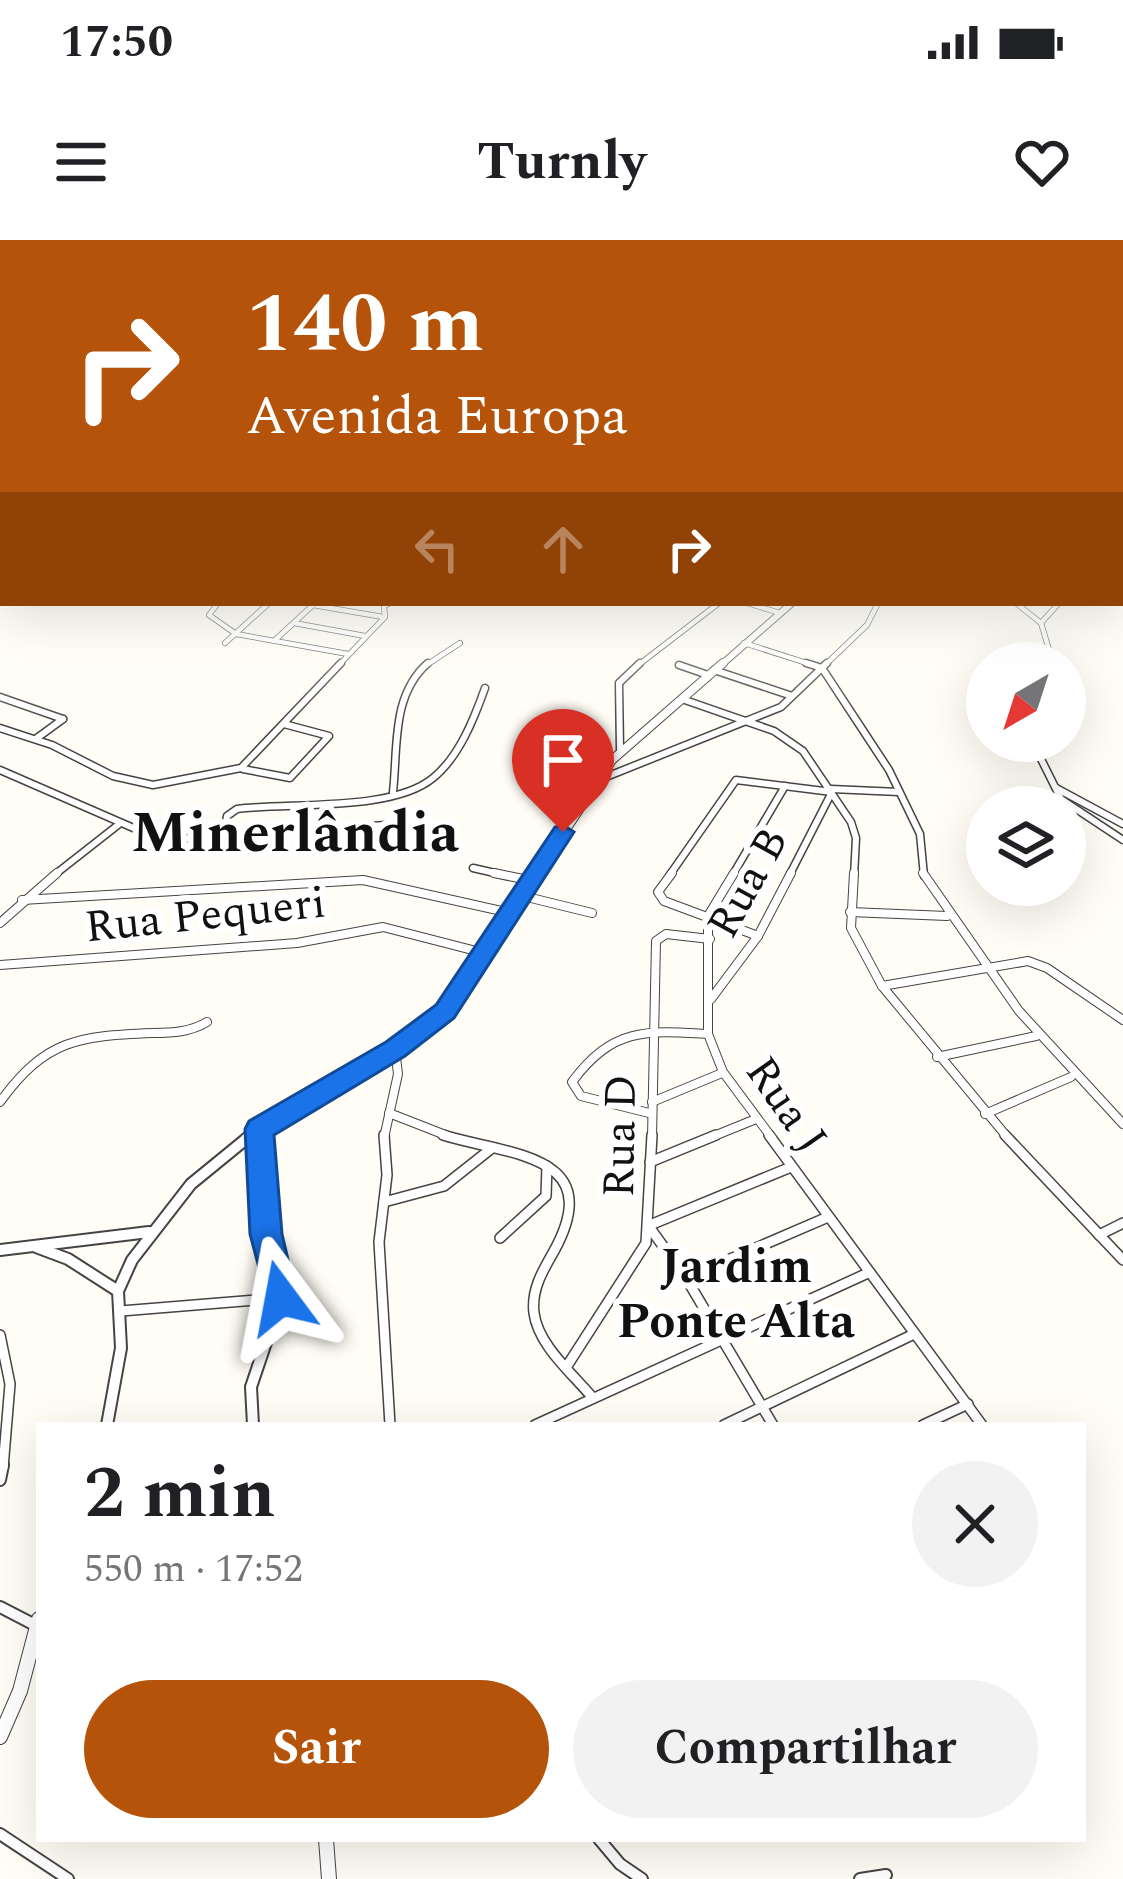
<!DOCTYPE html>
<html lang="pt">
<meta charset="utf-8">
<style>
body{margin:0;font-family:Spectral,serif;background:#f2f2f2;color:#202124;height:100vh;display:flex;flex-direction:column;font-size:45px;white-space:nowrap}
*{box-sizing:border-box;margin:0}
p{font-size:39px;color:#757577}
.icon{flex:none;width:66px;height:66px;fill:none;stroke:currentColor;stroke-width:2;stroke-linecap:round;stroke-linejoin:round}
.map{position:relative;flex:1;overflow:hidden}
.sheet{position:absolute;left:36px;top:1182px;width:1050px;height:420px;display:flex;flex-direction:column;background:#fff;border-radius:0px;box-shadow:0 12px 48px #0002}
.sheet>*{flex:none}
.top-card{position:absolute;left:0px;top:0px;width:1125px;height:366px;box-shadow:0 12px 48px #0002;background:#b45309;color:#fff;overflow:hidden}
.needle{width:78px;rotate:219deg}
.controls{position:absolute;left:966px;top:402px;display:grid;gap:24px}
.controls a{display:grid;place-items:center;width:120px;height:120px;border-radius:50%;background:#fff;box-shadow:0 12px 48px #0002;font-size:60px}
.pin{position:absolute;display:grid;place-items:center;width:102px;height:102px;color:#fff;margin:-123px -51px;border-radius:50% 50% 50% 0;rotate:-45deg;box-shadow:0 0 12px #0007}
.pin .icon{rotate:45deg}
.me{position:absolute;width:132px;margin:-66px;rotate:347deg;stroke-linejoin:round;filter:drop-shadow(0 0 9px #0008)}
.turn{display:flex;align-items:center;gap:42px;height:252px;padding:0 48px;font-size:54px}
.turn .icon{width:156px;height:156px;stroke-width:2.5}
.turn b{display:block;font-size:84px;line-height:102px}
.lanes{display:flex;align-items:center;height:114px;padding:0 48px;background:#0003;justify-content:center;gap:60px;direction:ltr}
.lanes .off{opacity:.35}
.round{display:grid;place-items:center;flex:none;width:126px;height:126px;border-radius:63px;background:#f2f2f2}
.overview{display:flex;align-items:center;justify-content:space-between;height:204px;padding:0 48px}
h1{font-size:72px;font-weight:700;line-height:90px}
.button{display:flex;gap:24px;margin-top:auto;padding:24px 48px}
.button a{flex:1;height:138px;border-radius:72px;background:#b45309;color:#fff;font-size:48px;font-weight:700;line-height:138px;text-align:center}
.button a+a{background:#f2f2f2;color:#202124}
.status{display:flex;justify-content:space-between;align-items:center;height:84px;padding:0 60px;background:#fff;direction:ltr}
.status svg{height:33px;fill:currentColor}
header{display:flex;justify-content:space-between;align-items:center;height:156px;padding:0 48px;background:#fff;font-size:54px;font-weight:700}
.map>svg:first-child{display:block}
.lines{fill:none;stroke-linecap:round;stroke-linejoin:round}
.minor-far4-casing{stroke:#444;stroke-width:6}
.minor-far3-casing{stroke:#444;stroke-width:9}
.minor-far2-casing{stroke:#444;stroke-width:10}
.minor-far1-casing{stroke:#444;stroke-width:12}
.minor-casing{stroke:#444;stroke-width:14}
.tertiary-far4-casing{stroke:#444;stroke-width:8}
.tertiary-far3-casing{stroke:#444;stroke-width:10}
.tertiary-far2-casing{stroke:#444;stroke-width:12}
.tertiary-far1-casing{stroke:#444;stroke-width:14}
.tertiary-casing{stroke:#444;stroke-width:16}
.minor-far4{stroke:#fff;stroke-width:4.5}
.minor-far3{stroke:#fff;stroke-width:6}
.minor-far2{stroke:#fff;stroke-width:8}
.minor-far1{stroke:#fff;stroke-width:9}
.minor{stroke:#fff;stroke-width:10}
.tertiary-far4{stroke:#fff;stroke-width:6}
.tertiary-far3{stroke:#fff;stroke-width:8}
.tertiary-far2{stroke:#fff;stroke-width:9}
.tertiary-far1{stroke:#fff;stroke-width:10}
.tertiary{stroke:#fff;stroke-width:14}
.route{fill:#1a73e8;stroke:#114b97;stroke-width:3}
.labels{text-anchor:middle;stroke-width:12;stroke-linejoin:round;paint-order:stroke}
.street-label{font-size:45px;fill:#111;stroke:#fff}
.neighbourhood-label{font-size:48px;font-weight:bold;fill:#111;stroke:#fff}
.district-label{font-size:57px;font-weight:bold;fill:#111;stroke:#fff}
</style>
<div class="status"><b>17:50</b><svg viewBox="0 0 49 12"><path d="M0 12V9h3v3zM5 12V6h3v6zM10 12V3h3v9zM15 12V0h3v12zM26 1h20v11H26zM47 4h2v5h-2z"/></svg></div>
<header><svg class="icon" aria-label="menu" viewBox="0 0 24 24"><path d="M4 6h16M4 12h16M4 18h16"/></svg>Turnly<svg class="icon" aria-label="heart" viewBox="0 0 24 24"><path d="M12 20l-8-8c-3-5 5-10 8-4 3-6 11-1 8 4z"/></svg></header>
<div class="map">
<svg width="1123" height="1639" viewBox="0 0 1123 1639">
<rect width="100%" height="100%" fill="#fffdf5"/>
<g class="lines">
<defs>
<g id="minor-far4">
<polyline points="218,363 209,375 236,394 348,414"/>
<polyline points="747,363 780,373"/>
<polyline points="1016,363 1041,383"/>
<polyline points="313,365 383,377"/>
<polyline points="294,383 365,396"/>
<polyline points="274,401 314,364"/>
<polyline points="225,403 269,363"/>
<polyline points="744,403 816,426"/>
<polyline points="1053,423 1041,383 1059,363"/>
<polyline points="338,426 385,377 384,366 390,363"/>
<polyline points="425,426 460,403"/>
<polyline points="637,426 719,363"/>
<polyline points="824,426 867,385 878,363"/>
</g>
<g id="minor-far3">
<polyline points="806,423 822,428 889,530 920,594 924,636"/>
<polyline points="679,425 708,435"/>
<polyline points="714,430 792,456"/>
<polyline points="0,457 63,479"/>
<polyline points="682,459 774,491 803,511 851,582 856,598 854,636"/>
<polyline points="0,488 52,505 113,536 153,545 241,528 341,423"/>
<polyline points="37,498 63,479"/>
<polyline points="1032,501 1061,559 1123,600"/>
<polyline points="620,510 619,443 640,423"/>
<polyline points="243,529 290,538 329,496 284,484"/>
<polyline points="0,530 161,600 401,584"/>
<polyline points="596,541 781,467 827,423"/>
<polyline points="1056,548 1123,584"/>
<polyline points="831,549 899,552"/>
<path d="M393 552C398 508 391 455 428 423"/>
<path d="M223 598 227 576 237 569C289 562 392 572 433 538 459 517 474 479 485 448"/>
<polyline points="473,628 508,636"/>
<polyline points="53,636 118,585"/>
<polyline points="669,636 736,540 832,552 789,636"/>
<polyline points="732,636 785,546"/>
</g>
<g id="minor-far2">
<polyline points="494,633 533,641"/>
<polyline points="672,633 658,652 664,661 758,696"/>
<polyline points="734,633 708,676 708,794 723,832 772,898"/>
<polyline points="854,633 851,688 882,746 1008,898"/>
<polyline points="923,633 1019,771 1123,884"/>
<polyline points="523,656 592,673"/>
<polyline points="22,660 363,640 511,673"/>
<polyline points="850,672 947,676"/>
<polyline points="0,683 57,633"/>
<polyline points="758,696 791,633"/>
<polyline points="0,725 297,703 383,687 484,713"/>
<polyline points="882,746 1028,721 1047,728 1123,780"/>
<polyline points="711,759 758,696"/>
<polyline points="937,817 1036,796"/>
<path d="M0 862C46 799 78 796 153 793 173 793 190 792 207 782"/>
<polyline points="652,862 722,833"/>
<polyline points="389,873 453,898"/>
<path d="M649 873 581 856 572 842C612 788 645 790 708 794"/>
<polyline points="985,874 1071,837"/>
<polyline points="384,898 398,834 395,809"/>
<polyline points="652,898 656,701 666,694 710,699"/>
<polyline points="709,898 756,879"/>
</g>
<g id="minor-far1">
<polyline points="384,895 387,935 379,1002 390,1185"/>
<path d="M443 895C507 915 608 913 554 1011 543 1030 531 1050 534 1073 538 1105 572 1133 592 1157"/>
<polyline points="769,895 982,1185"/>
<polyline points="1005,895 1123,1020"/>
<polyline points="650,922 716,895"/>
<polyline points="384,962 444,946 492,908"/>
<polyline points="650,985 791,927"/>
<polyline points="650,988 686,1038 773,1185"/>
<polyline points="1099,995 1123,983"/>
<polyline points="500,998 546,956 547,926"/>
<polyline points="686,1038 828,977"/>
<polyline points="121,1071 281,1058"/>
<polyline points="0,1095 10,1144 3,1228"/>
<polyline points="567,1126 646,1003 652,895"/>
<polyline points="535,1185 868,1033"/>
<polyline points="724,1185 912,1095"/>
<polyline points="923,1185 968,1164"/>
</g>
<g id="minor">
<polyline points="0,1240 3,1225"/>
<polyline points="0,1367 35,1385"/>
<polyline points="0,1594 68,1639"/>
<polyline points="599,1599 620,1624 642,1639"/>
<polyline points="860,1639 886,1635"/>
</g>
<polyline id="tertiary-far4" points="720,426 792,363"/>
<polyline id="tertiary-far3" points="535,636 612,520 723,423"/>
<g id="tertiary-far2">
<polyline points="259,889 260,898"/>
<polyline points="246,898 395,809 445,772 537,633"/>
</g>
<g id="tertiary-far1">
<polyline points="36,1007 68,1019 118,1051"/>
<polyline points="0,1010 149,992"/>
<polyline points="107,1185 121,1108 118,1051 132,1020 191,944 251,895"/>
<polyline points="253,1185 251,1147 281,1058 266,994 259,895"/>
</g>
<g id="tertiary">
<polyline points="0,1497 20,1451 39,1379"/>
<polyline points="326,1599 329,1639"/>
</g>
</defs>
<use href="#minor-far4" class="minor-far4-casing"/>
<use href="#minor-far3" class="minor-far3-casing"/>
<use href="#minor-far2" class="minor-far2-casing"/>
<use href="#minor-far1" class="minor-far1-casing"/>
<use href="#minor" class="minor-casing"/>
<use href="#tertiary-far4" class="tertiary-far4-casing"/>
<use href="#tertiary-far3" class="tertiary-far3-casing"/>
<use href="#tertiary-far2" class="tertiary-far2-casing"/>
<use href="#tertiary-far1" class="tertiary-far1-casing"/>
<use href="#tertiary" class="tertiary-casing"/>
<use href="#minor-far4" class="minor-far4"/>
<use href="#minor-far3" class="minor-far3"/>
<use href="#minor-far2" class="minor-far2"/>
<use href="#minor-far1" class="minor-far1"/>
<use href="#minor" class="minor"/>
<use href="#tertiary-far4" class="tertiary-far4"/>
<use href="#tertiary-far3" class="tertiary-far3"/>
<use href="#tertiary-far2" class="tertiary-far2"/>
<use href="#tertiary-far1" class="tertiary-far1"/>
<use href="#tertiary" class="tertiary"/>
</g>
<linearGradient id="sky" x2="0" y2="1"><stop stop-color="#95c6ee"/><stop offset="0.53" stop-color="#fffefa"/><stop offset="1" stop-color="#fffefa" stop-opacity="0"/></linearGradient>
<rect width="1123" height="487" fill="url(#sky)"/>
<polygon class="route" points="563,585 574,592 454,778 405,816 274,895 282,994 297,1058 293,1069 281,1073 270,1069 250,994 245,889 249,881 386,802 436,765 555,587"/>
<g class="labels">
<g class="street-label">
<text transform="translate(746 642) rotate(-61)" y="16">Rua B</text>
<text transform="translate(205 673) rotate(-6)" y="16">Rua Pequeri</text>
<text transform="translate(788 864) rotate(55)" y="16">Rua J</text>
<text transform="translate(618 896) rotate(-89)" y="16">Rua D</text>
</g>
<g class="neighbourhood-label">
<text x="736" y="1042">Jardim<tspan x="736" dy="55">Ponte Alta</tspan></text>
</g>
<g class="district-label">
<text x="295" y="611">Minerlândia</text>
</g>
</g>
</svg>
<div class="controls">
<a><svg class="needle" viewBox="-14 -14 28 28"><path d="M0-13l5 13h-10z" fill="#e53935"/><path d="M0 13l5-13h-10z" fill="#757577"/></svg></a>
<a><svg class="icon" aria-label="layers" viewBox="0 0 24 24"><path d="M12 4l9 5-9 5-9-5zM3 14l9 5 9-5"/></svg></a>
</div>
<div class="pin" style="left:563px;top:592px;background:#d93025"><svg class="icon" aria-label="arrive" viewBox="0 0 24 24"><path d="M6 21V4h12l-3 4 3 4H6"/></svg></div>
<svg class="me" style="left:281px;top:1058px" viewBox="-20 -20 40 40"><path d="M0-17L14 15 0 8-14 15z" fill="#1a73e8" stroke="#fff" stroke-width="4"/></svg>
<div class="top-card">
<div class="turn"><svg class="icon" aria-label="right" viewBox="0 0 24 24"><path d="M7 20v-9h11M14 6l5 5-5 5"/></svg><div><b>140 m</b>Avenida Europa</div></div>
<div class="lanes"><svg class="icon off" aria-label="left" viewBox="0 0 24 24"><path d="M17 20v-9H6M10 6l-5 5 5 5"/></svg><svg class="icon off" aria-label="ahead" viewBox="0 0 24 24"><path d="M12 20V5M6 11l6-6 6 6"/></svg><svg class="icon" aria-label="right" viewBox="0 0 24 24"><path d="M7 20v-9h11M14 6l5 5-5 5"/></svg></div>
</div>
<section class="sheet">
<div class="overview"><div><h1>2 min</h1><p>550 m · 17:52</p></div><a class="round"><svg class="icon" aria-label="close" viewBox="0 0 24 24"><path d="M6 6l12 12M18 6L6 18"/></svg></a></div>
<div class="button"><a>Sair</a><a>Compartilhar</a></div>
</section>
</div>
